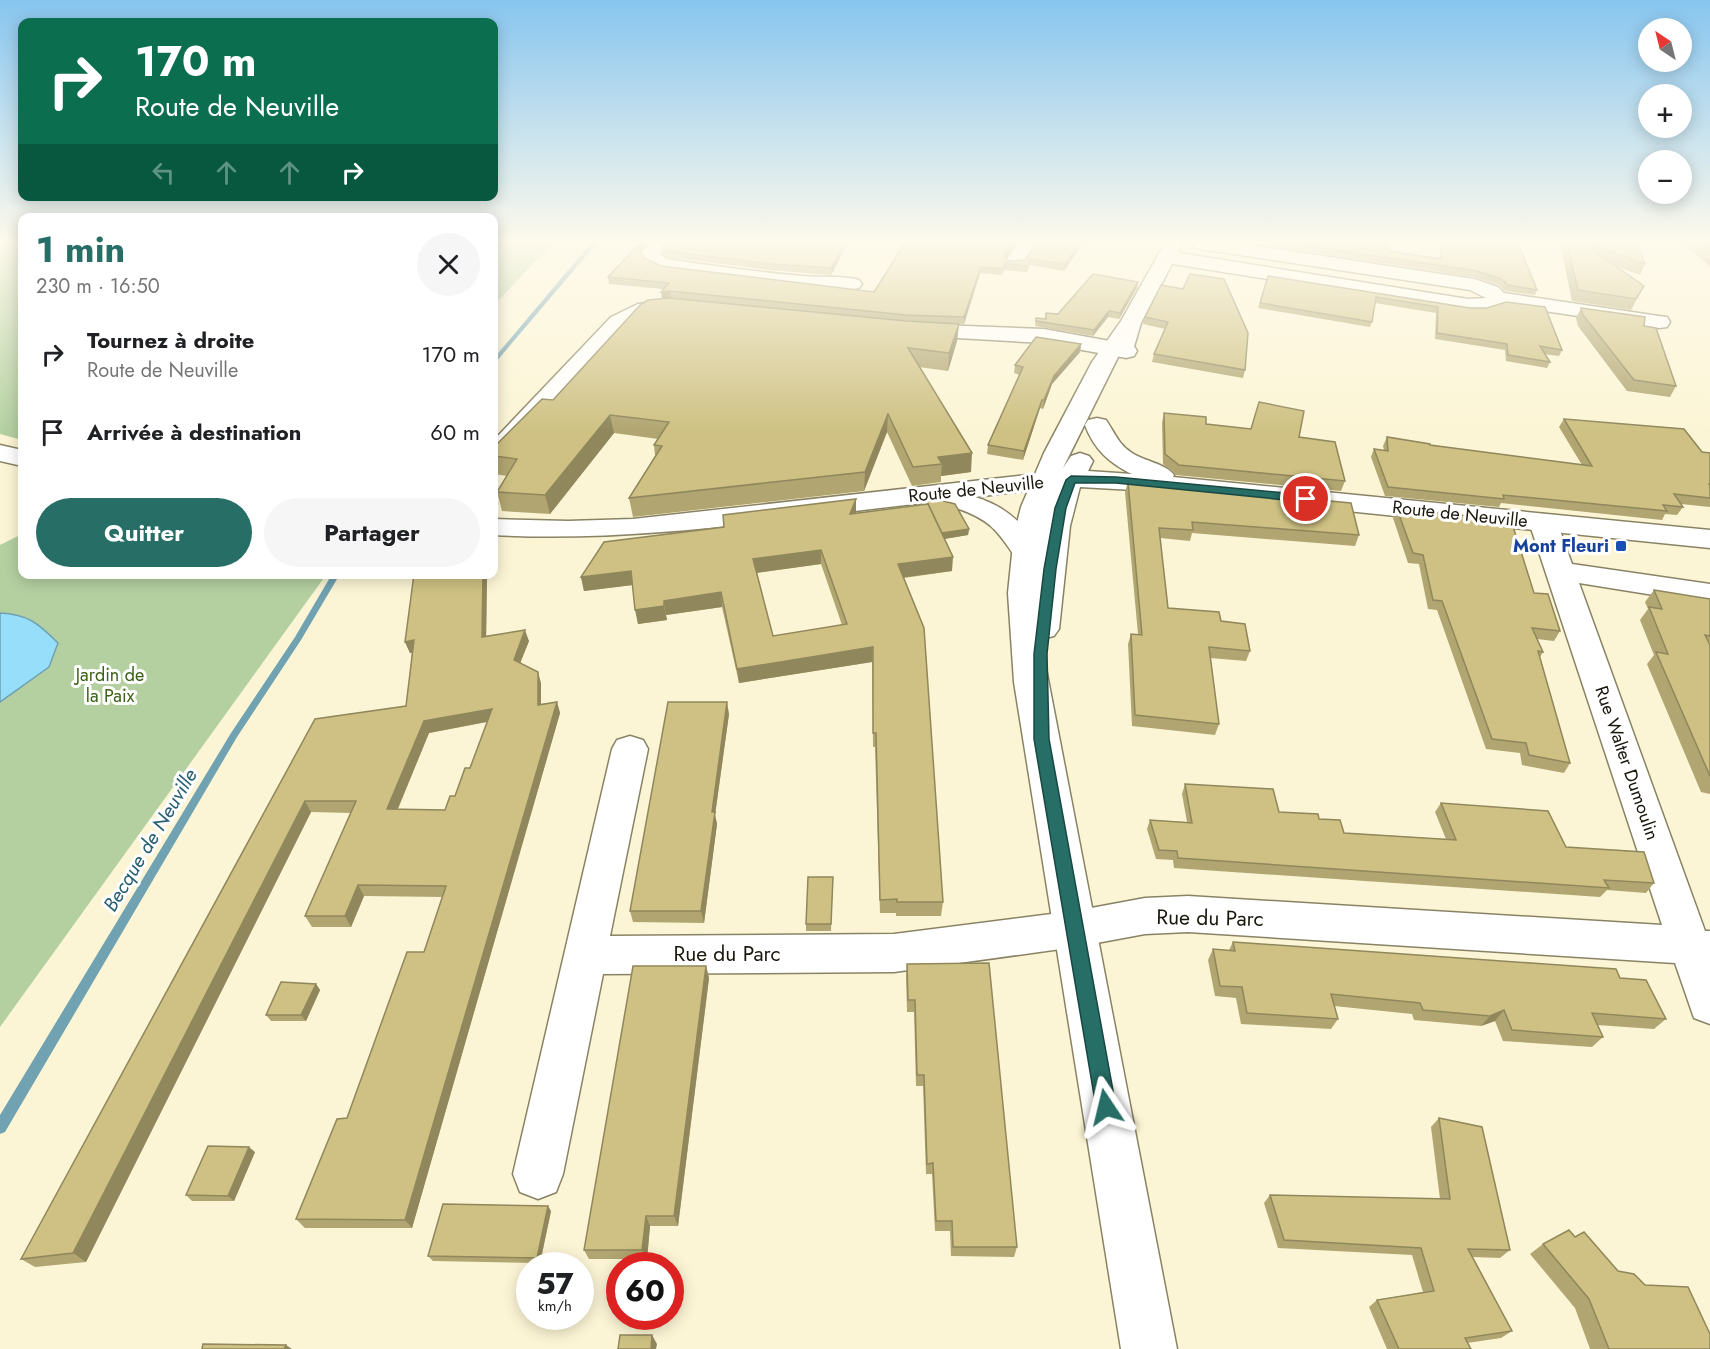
<!DOCTYPE html>
<html lang="fr">
<meta charset="utf-8">
<style>
body{margin:0;font-family:Jost,sans-serif;background:#f6f6f6;color:#202124;height:100vh;display:flex;flex-direction:column;font-size:22px;white-space:nowrap}
*{box-sizing:border-box;margin:0}
p{font-size:20px;color:#757577}
.icon{flex:none;width:33px;height:33px;fill:none;stroke:currentColor;stroke-width:2;stroke-linecap:round;stroke-linejoin:round}
.map{position:relative;flex:1;overflow:hidden}
.sheet{position:absolute;left:18px;top:213px;width:480px;height:366px;display:flex;flex-direction:column;background:#fff;border-radius:12px;box-shadow:0 3px 15px #0003}
.sheet>*{flex:none}
.hud{position:absolute;left:18px;top:18px;width:480px;height:183px;border-radius:12px;box-shadow:0 3px 15px #0003;background:#0b6e4f;color:#fff;overflow:hidden}
.needle{width:39px;rotate:325deg}
.fabs{position:absolute;left:1638px;top:18px;display:grid;gap:12px}
.fabs a{display:grid;place-items:center;width:54px;height:54px;border-radius:50%;background:#fff;box-shadow:0 3px 15px #0003;font-size:30px}
.speed{position:absolute;left:516px;top:1252px;display:flex;gap:12px;font-size:30px;font-weight:700;text-align:center}
.speed>*{display:grid;place-content:center;width:78px;height:78px;border-radius:50%;background:#fff;box-shadow:0 3px 15px #0003;line-height:1}
.speed small{font-size:15px;font-weight:400}
.speed .limit{border:9px solid #d22;background:#fff;color:#111}
.pin{position:absolute;display:grid;place-items:center;width:51px;height:51px;color:#fff;margin:-26px;border:3px solid #fff;border-radius:50%;box-shadow:0 2px 6px #0007}
.me{position:absolute;width:66px;margin:-33px;rotate:350deg;stroke-linejoin:round;filter:drop-shadow(0 0 4px #0008)}
.turn{display:flex;align-items:center;gap:21px;height:126px;padding:0 18px;font-size:27px}
.turn .icon{width:78px;height:78px;stroke-width:2.5}
.turn b{display:block;font-size:42px;line-height:51px}
.lanes{display:flex;align-items:center;height:57px;padding:0 18px;background:#0003;justify-content:center;gap:30px;direction:ltr}
.lanes .off{opacity:.35}
.round{display:grid;place-items:center;flex:none;width:63px;height:63px;border-radius:32px;background:#f6f6f6}
.head{display:flex;align-items:center;justify-content:space-between;height:102px;padding:0 18px}
h1{font-size:36px;font-weight:700;line-height:45px;color:#266e66}
.primary-button{display:flex;gap:12px;margin-top:auto;padding:12px 18px}
.primary-button a{flex:1;height:69px;border-radius:36px;background:#266e66;color:#fff;font-size:24px;font-weight:700;line-height:69px;text-align:center}
.primary-button a+a{background:#f6f6f6;color:#202124}
ul{padding:0;list-style:none}
li{display:flex;align-items:center;gap:18px;height:78px;padding:0 18px}
li div{flex:1}
li b{display:block;font-size:22px}
li em{font-style:normal}
.map>svg:first-child{display:block}
.green{fill:#b4d0a1}
.water{fill:#96defa;stroke:#70a2b2;stroke-width:1.5}
.lines{fill:none;stroke-linecap:round;stroke-linejoin:round}
.stream{fill:#70a2b2;fill-rule:evenodd}
.minor-casing{stroke:#898365;stroke-width:3}
.major-casing{stroke:#898365;stroke-width:3}
.minor{fill:#fff;fill-rule:evenodd}
.major{fill:#fff;fill-rule:evenodd}
.wall{fill:#b1a671;fill-rule:evenodd}
.shaded-wall{fill:#90875c}
.building{fill:#cec183;stroke:#90875c;stroke-width:1.5;fill-rule:evenodd}
.route{fill:#266e66;stroke:#194842;stroke-width:1.5}
.transit-dot{fill:#1a4fb4;stroke:#fff;stroke-width:2}
.labels{text-anchor:middle;stroke-width:6;stroke-linejoin:round;paint-order:stroke}
.street-label{font-size:18px;fill:#19160b;stroke:#fff}
.transit-label{font-size:18px;font-weight:bold;fill:#164399;stroke:#fff;text-anchor:end}
.park-label{font-size:18px;fill:#3a6014;stroke:#fff}
.water-label{font-size:20px;font-style:italic;fill:#265e73;stroke:#fff}
.near-street-label{font-size:21px;fill:#19160b;stroke:#fff}
</style>
<div class="map">
<svg width="1710" height="1349" viewBox="0 0 1710 1349">
<rect width="100%" height="100%" fill="#fcf5d5"/>
<g class="green">
<polygon points="0,243 22,243 22,440 0,434"/>
<polygon points="494,243 553,243 494,305"/>
<polygon points="22,534 22,574 326,575 0,1027 0,545"/>
</g>
<path class="water" d="M0 613C28 614 39 624 58 643L49 667 0 702Z"/>
<g class="lines">
<g class="stream">
<polygon points="591,243 597,243 496,362 494,363 494,358"/>
<polygon points="332,574 340,574 301,640 237,737 5,1132 0,1134 0,1115 231,733 295,637"/>
</g>
<defs>
<g id="minor">
<path d="M650 243H669L660 254 667 259C713 266 757 272 803 276 821 278 841 275 859 280L862 284 859 288C839 293 815 289 795 287 750 283 706 276 662 270 653 268 644 263 640 254Z"/>
<polygon points="1019,243 1038,243 1022,265 1008,265 1005,261"/>
<polygon points="1192,243 1237,243 1474,279 1498,287 1504,293 1659,316 1667,317 1670,322 1667,327 1659,328 1503,305 1484,312 1468,311 1167,263 1160,261 1157,257 1160,253 1167,251 1468,299 1486,298 1470,290 1201,249 1194,247"/>
<polygon points="675,300 682,302 685,306 682,310 650,314 627,327 503,459 494,462 494,440 611,317 638,304"/>
<polygon points="914,324 1044,329 1126,344 1134,346 1137,351 1134,356 1126,358 1044,343 906,335 903,330 906,325"/>
<polygon points="0,445 22,450 22,466 0,461"/>
<path d="M1046 473 1055 475 1059 481 1055 487 975 497C1005 506 1026 524 1040 552L1036 558 1026 561 1016 558C998 532 991 520 959 509 949 506 939 507 931 502 786 518 640 543 494 535V519L568 521 633 519Z"/>
<polygon points="1543,514 1553,516 1557,522 1572,564 1710,584 1710,604 1579,583 1705,931 1710,931 1710,1024 1694,1018 1675,963 1188,932 1145,934 1075,947 894,972 603,974 563,1174 556,1192 538,1199 520,1192 513,1174 612,749 617,740 630,736 643,740 648,749 610,936 894,934 1075,911 1145,898 1188,896 1662,925 1529,522 1533,516"/>
</g>
<path id="major" d="M1165 243H1183L1141 323 1133 350 1121 351 1063 468 1071 456 1080 453 1089 456 1093 461 1088 471 1132 474C1109 463 1094 449 1085 425L1088 420 1097 418 1106 420C1115 433 1118 444 1132 453 1144 461 1166 464 1174 475L1173 477 1710 530V548L1151 491 1080 487 1070 526 1059 629 1054 636 1041 639 1043 653 1177 1349H1121L1014 682 1008 593 1014 535 1021 507 1044 453 1092 362 1121 321Z"/>
</defs>
<use href="#minor" class="minor-casing"/>
<use href="#major" class="major-casing"/>
<use href="#minor" class="minor"/>
<use href="#major" class="major"/>
</g>
<g class="wall">
<polygon points="640,243 648,243 640,252 644,258 661,266 874,292 903,245 878,243 1016,243 1006,258 1009,261 1025,260 1037,243 1083,243 1064,271 1030,265 1027,272 1004,270 1002,275 980,273 964,324 941,323 959,324 957,341 948,371 919,367 971,472 941,476 941,482 912,486 887,432 864,491 633,517 629,498 655,456 654,445 658,439 614,433 550,514 502,511 497,492 507,476 494,474 494,447 553,400 662,298 664,289 609,284 608,277"/>
<polygon points="848,243 831,275 769,270 668,257 663,254 662,247"/>
<polygon points="1279,243 1388,243 1388,251 1439,258 1441,243 1518,243 1537,290 1535,295 1505,291 1499,285 1474,277 1278,247"/>
<polygon points="1560,243 1637,243 1645,264 1640,275 1613,265 1644,286 1631,310 1572,301"/>
<polygon points="1683,243 1710,243 1710,267"/>
<polygon points="1268,276 1470,308 1562,350 1559,356 1544,354 1550,362 1547,368 1506,361 1505,350 1435,339 1436,313 1375,303 1372,322 1370,327 1258,308"/>
<polygon points="1138,282 1137,288 1119,319 1108,317 1093,336 1035,326 1036,318 1045,319 1046,313 1058,314"/>
<polygon points="1161,285 1245,370 1243,378 1152,362 1154,354 1165,329 1143,324 1145,317"/>
<polygon points="1581,308 1644,326 1676,386 1670,397 1627,391 1578,326 1576,318"/>
<polygon points="1081,344 1080,352 1052,384 1043,409 1040,408 1023,460 987,454 988,445 1020,375 1014,373 1015,365"/>
<polygon points="1164,413 1206,424 1299,437 1345,481 1341,491 1176,475 1163,464 1162,423"/>
<polygon points="1564,419 1702,452 1710,453 1710,507 1681,504 1683,507 1677,515 1665,514 1662,520 1501,503 1499,507 1385,496 1371,457 1374,449 1384,450 1383,446 1387,437 1430,445 1582,465 1559,427"/>
<polygon points="1128,482 1359,535 1355,546 1192,533 1190,541 1160,538 1168,608 1221,621 1250,651 1246,661 1210,658 1219,724 1215,735 1132,726 1128,644 1131,634 1138,634 1125,492"/>
<path d="M922 499 969 529 968 535 944 539 952 571 904 578 943 902 941 916H896V913H880L875 747H873L872 662 739 683 722 607 666 615 667 620 638 624 632 585 584 591 581 577 856 514 922 505ZM821 564 842 625 773 636 757 573Z"/>
<polygon points="1397,509 1534,593 1560,631 1554,641 1537,639 1543,652 1540,657 1570,763 1564,773 1522,765 1520,753 1486,749 1437,610 1428,609 1419,564 1408,563 1393,518"/>
<path d="M487 574 486 636 529 641 520 663 541 683V704L557 702 560 713 412 1228H305L296 1219 347 1118 424 952 443 897 364 896 351 927H312L305 916 351 813 311 812 86 1262 35 1267 21 1259 315 719 406 706 412 653H410L405 642ZM487 722 470 768 455 796 445 810 398 809 429 733Z"/>
<polygon points="1654,590 1710,599 1710,794 1701,792 1647,664 1654,655 1640,620 1648,609 1645,602"/>
<polygon points="729,714 715,815 717,824 704,923 633,922 630,911"/>
<polygon points="1185,784 1279,812 1319,819 1344,833 1446,839 1435,812 1441,803 1566,847 1654,883 1646,893 1607,890 1600,897 1174,868 1173,860 1156,859 1147,829 1150,820 1187,822 1182,794"/>
<polygon points="833,877 831,931 806,931 806,924"/>
<polygon points="1233,942 1620,978 1666,1019 1654,1029 1597,1025 1603,1037 1592,1047 1503,1041 1495,1021 1481,1026 1414,1020 1412,1014 1334,1006 1338,1019 1331,1029 1241,1024 1236,998 1215,996 1208,960 1213,949 1229,950"/>
<polygon points="907,964 1017,1247 1014,1257 951,1256 950,1231 935,1231 932,1174 926,1174 923,1086 916,1086 914,1012 907,1012 906,976"/>
<polygon points="706,966 709,978 678,1226 650,1226 647,1259 589,1259 584,1250"/>
<polygon points="316,984 320,990 306,1021 271,1021 266,1015"/>
<polygon points="1439,1118 1510,1250 1500,1258 1473,1257 1512,1331 1501,1338 1467,1343 1471,1349 1387,1349 1369,1307 1377,1300 1423,1292 1412,1255 1278,1248 1264,1203 1270,1195 1440,1199 1431,1127"/>
<polygon points="255,1152 234,1201 192,1201 186,1195"/>
<polygon points="551,1211 540,1263 433,1261 428,1256"/>
<polygon points="1575,1237 1618,1271 1645,1285 1710,1349 1590,1349 1575,1308 1530,1254 1543,1244"/>
</g>
<g class="shaded-wall">
<polygon points="641,243 648,243 638,254 637,247"/>
<polygon points="845,243 848,243 831,275 831,268"/>
<polygon points="1013,243 1016,243 1003,262 1004,256"/>
<polygon points="1080,243 1083,243 1064,271 1065,264"/>
<polygon points="981,267 980,273 964,324 964,317"/>
<polygon points="1138,282 1137,288 1119,319 1120,313"/>
<polygon points="670,291 671,298 662,299 661,292"/>
<polygon points="1109,311 1108,317 1093,336 1094,330"/>
<polygon points="959,324 957,341 948,371 949,353"/>
<polygon points="1081,344 1080,352 1052,384 1043,409 1044,400 1054,376"/>
<polygon points="1042,400 1040,408 1023,460 1024,451"/>
<polygon points="888,414 887,432 864,491 865,472"/>
<polygon points="610,415 614,433 550,514 545,495"/>
<polygon points="972,453 971,472 941,476 942,464 938,457"/>
<polygon points="856,499 856,513 850,528 850,514"/>
<polygon points="969,529 968,535 938,540 939,533"/>
<polygon points="821,550 821,564 754,573 753,559"/>
<polygon points="953,557 952,571 898,578 898,564"/>
<polygon points="631,571 633,585 584,591 581,577"/>
<polygon points="483,574 487,574 486,648 482,637"/>
<polygon points="721,592 722,607 666,615 664,601"/>
<polygon points="664,606 667,620 638,624 635,610"/>
<polygon points="525,630 529,641 517,671 514,660"/>
<polygon points="414,640 418,652 410,653 405,642"/>
<polygon points="873,647 872,662 739,683 737,669"/>
<polygon points="538,672 541,683 541,716 538,705"/>
<polygon points="557,702 560,713 412,1228 405,1220"/>
<polygon points="727,702 729,714 715,815 717,824 704,923 701,911 712,812"/>
<polygon points="492,709 496,720 429,733 393,820 387,809 424,721"/>
<polygon points="305,801 311,812 86,1262 73,1253"/>
<polygon points="358,885 364,896 351,927 345,916"/>
<polygon points="706,966 709,978 678,1226 674,1216"/>
<polygon points="316,984 320,990 306,1021 301,1015"/>
<polygon points="1504,1010 1495,1021 1481,1026 1490,1016"/>
<polygon points="249,1147 255,1152 234,1201 228,1196"/>
<polygon points="548,1206 551,1211 540,1263 537,1258"/>
<polygon points="646,1216 650,1226 647,1259 642,1250"/>
<polygon points="652,1335 657,1344 656,1349 651,1349"/>
<polygon points="286,1345 292,1349 284,1349"/>
</g>
<g class="building">
<polygon points="640,243 641,243 637,247 644,258 661,266 874,292 905,243 1013,243 1004,256 1009,261 1025,260 1037,243 1080,243 1065,264 1030,259 1028,266 1005,263 1003,269 981,267 964,317 906,315 670,291 661,292 669,283 608,277"/>
<polygon points="666,243 845,243 831,268 769,264 667,251 662,247"/>
<polygon points="1288,243 1388,243 1388,251 1441,259 1442,243 1518,243 1537,290 1508,285 1501,279 1477,271"/>
<polygon points="1567,243 1637,243 1645,264 1593,245 1591,249 1644,286 1636,299 1578,290"/>
<polygon points="1702,243 1710,243 1710,249"/>
<polygon points="1093,274 1138,282 1120,313 1109,311 1094,330 1036,321 1036,318 1046,319 1046,313 1058,314"/>
<polygon points="1190,274 1224,279 1248,333 1245,370 1154,354 1168,322 1145,317 1161,285 1183,289"/>
<polygon points="1268,276 1470,308 1487,308 1506,302 1545,307 1562,350 1540,346 1550,362 1508,355 1507,344 1437,333 1438,307 1376,297 1372,322 1260,303"/>
<polygon points="669,298 906,321 959,324 949,353 908,348 972,453 938,457 942,464 913,467 888,414 865,472 629,498 662,446 654,445 669,422 610,415 545,495 497,492 517,459 494,456 494,447 542,399 553,400 641,304 648,300"/>
<polygon points="1581,308 1645,317 1644,326 1656,328 1676,386 1634,380 1583,315"/>
<polygon points="1036,337 1081,344 1054,376 1044,400 1042,400 1024,451 988,445 1023,367 1015,365"/>
<polygon points="1259,402 1304,411 1299,437 1335,442 1345,481 1179,465 1165,454 1164,413 1206,417 1206,424 1251,429"/>
<polygon points="1564,419 1684,429 1702,452 1710,453 1710,484 1709,484 1710,486 1710,498 1674,494 1683,507 1663,505 1667,511 1503,495 1504,499 1388,487 1374,449 1388,451 1387,437 1430,444 1430,445 1592,466"/>
<polygon points="1128,482 1351,503 1359,535 1192,522 1193,530 1159,528 1168,608 1219,612 1221,621 1245,624 1250,651 1209,647 1219,724 1135,715 1131,634 1142,635"/>
<polygon points="931,498 955,504 969,529 942,533 928,504 925,505 922,499"/>
<path d="M856 499 850 514 928 504 953 557 898 564 924 628 943 902H897V899L880 900 876 733H873V647L737 669 721 592 664 601V606L635 610 631 571 581 577 604 542 724 527 723 515ZM821 550 847 624 773 636 753 559Z"/>
<polygon points="1397,509 1511,520 1534,593 1548,594 1560,631 1532,628 1543,652 1538,651 1570,763 1529,755 1526,743 1492,739 1442,601 1433,600 1423,555 1413,553"/>
<path d="M414 574H483L482 637 525 630 514 660 538 672V705L557 702 405 1220 296 1219 337 1119 347 1118 407 952H424L446 886 358 885 345 916H305L356 801H305L73 1253 21 1259 315 719 406 706 414 640 405 642ZM492 709 470 768H465L455 796H450L445 810 387 809 424 721Z"/>
<polygon points="1654,590 1710,599 1710,636 1705,635 1710,645 1710,776 1656,652 1668,654 1649,607 1662,609"/>
<polygon points="668,702 727,702 712,812 715,812 701,911 630,911"/>
<polygon points="1185,784 1273,789 1279,812 1318,814 1319,819 1340,820 1344,833 1456,840 1441,803 1548,811 1566,847 1644,852 1654,883 1604,880 1609,888 1178,858 1177,851 1159,850 1150,820 1192,823"/>
<polygon points="808,877 833,877 831,924 806,924"/>
<polygon points="1233,942 1616,969 1620,978 1646,980 1666,1019 1592,1013 1603,1037 1512,1030 1504,1010 1490,1016 1423,1010 1420,1003 1331,994 1338,1019 1247,1013 1242,987 1220,986 1213,949 1235,951"/>
<polygon points="989,963 1017,1247 953,1247 952,1221 936,1221 933,1163 927,1164 924,1075 917,1075 915,1000 908,1000 907,964"/>
<polygon points="633,966 706,966 674,1216 646,1216 642,1250 584,1250"/>
<polygon points="281,982 316,984 301,1015 266,1015"/>
<polygon points="1439,1118 1482,1127 1510,1250 1468,1249 1512,1331 1465,1338 1471,1349 1399,1349 1377,1300 1434,1291 1421,1248 1284,1240 1270,1195 1450,1199"/>
<polygon points="208,1146 249,1147 228,1196 186,1195"/>
<polygon points="443,1204 548,1206 537,1258 428,1256"/>
<polygon points="1569,1230 1575,1237 1584,1232 1618,1271 1634,1274 1645,1285 1688,1287 1710,1334 1710,1349 1609,1349 1589,1299 1543,1244"/>
<polygon points="620,1335 652,1335 651,1349 618,1349"/>
<polygon points="203,1344 286,1345 284,1349 202,1349"/>
</g>
<linearGradient id="sky" x2="0" y2="1"><stop stop-color="#87c5ef"/><stop offset="0.56" stop-color="#fefaec"/><stop offset="1" stop-color="#fefaec" stop-opacity="0"/></linearGradient>
<rect width="1710" height="432" fill="url(#sky)"/>
<polygon class="route" points="1071,476 1116,477 1306,495 1312,499 1306,502 1116,483 1075,483 1066,508 1056,569 1047,654 1049,739 1116,1107 1113,1114 1106,1117 1099,1114 1096,1107 1034,739 1034,654 1044,569 1055,508 1066,480"/>
<rect class="transit-dot" x="1615" y="540" width="12" height="12" rx="3"/>
<g class="labels">
<g class="street-label">
<text transform="translate(976 489) rotate(-6)" y="6">Route de Neuville</text>
<text transform="translate(1460 514) rotate(6)" y="6">Route de Neuville</text>
<text transform="translate(1627 763) rotate(71)" y="6">Rue Walter Dumoulin</text>
</g>
<g class="transit-label">
<text x="1609" y="552">Mont Fleuri</text>
</g>
<g class="park-label">
<text x="110" y="681">Jardin de<tspan x="110" dy="21">la Paix</tspan></text>
</g>
<g class="water-label">
<text transform="translate(150 840) rotate(-59)" y="7">Becque de Neuville</text>
</g>
<g class="near-street-label">
<text transform="translate(1210 918) rotate(1)" y="7">Rue du Parc</text>
<text x="727" y="961">Rue du Parc</text>
</g>
</g>
</svg>
<div class="fabs">
<a><svg class="needle" viewBox="-14 -14 28 28"><path d="M0-13l5 13h-10z" fill="#e53935"/><path d="M0 13l5-13h-10z" fill="#757577"/></svg></a>
<a>+</a>
<a>−</a>
</div>
<div class="speed"><div>57<small>km/h</small></div><div class="limit">60</div></div>
<div class="pin" style="left:1306px;top:499px;background:#d93025"><svg class="icon" aria-label="arrive" viewBox="0 0 24 24"><path d="M6 21V4h12l-3 4 3 4H6"/></svg></div>
<svg class="me" style="left:1106px;top:1107px" viewBox="-20 -20 40 40"><path d="M0-17L14 15 0 8-14 15z" fill="#266e66" stroke="#fff" stroke-width="4"/></svg>
<div class="hud">
<div class="turn"><svg class="icon" aria-label="right" viewBox="0 0 24 24"><path d="M7 20v-9h11M14 6l5 5-5 5"/></svg><div><b>170 m</b>Route de Neuville</div></div>
<div class="lanes"><svg class="icon off" aria-label="left" viewBox="0 0 24 24"><path d="M17 20v-9H6M10 6l-5 5 5 5"/></svg><svg class="icon off" aria-label="ahead" viewBox="0 0 24 24"><path d="M12 20V5M6 11l6-6 6 6"/></svg><svg class="icon off" aria-label="ahead" viewBox="0 0 24 24"><path d="M12 20V5M6 11l6-6 6 6"/></svg><svg class="icon" aria-label="right" viewBox="0 0 24 24"><path d="M7 20v-9h11M14 6l5 5-5 5"/></svg></div>
</div>
<section class="sheet">
<div class="head"><div><h1>1 min</h1><p>230 m · 16:50</p></div><a class="round"><svg class="icon" aria-label="close" viewBox="0 0 24 24"><path d="M6 6l12 12M18 6L6 18"/></svg></a></div>
<ul>
<li><svg class="icon" aria-label="right" viewBox="0 0 24 24"><path d="M7 20v-9h11M14 6l5 5-5 5"/></svg><div><b>Tournez à droite</b><p>Route de Neuville</p></div><em>170 m</em></li>
<li><svg class="icon" aria-label="arrive" viewBox="0 0 24 24"><path d="M6 21V4h12l-3 4 3 4H6"/></svg><div><b>Arrivée à destination</b></div><em>60 m</em></li>
</ul>
<div class="primary-button"><a>Quitter</a><a>Partager</a></div>
</section>
</div>
